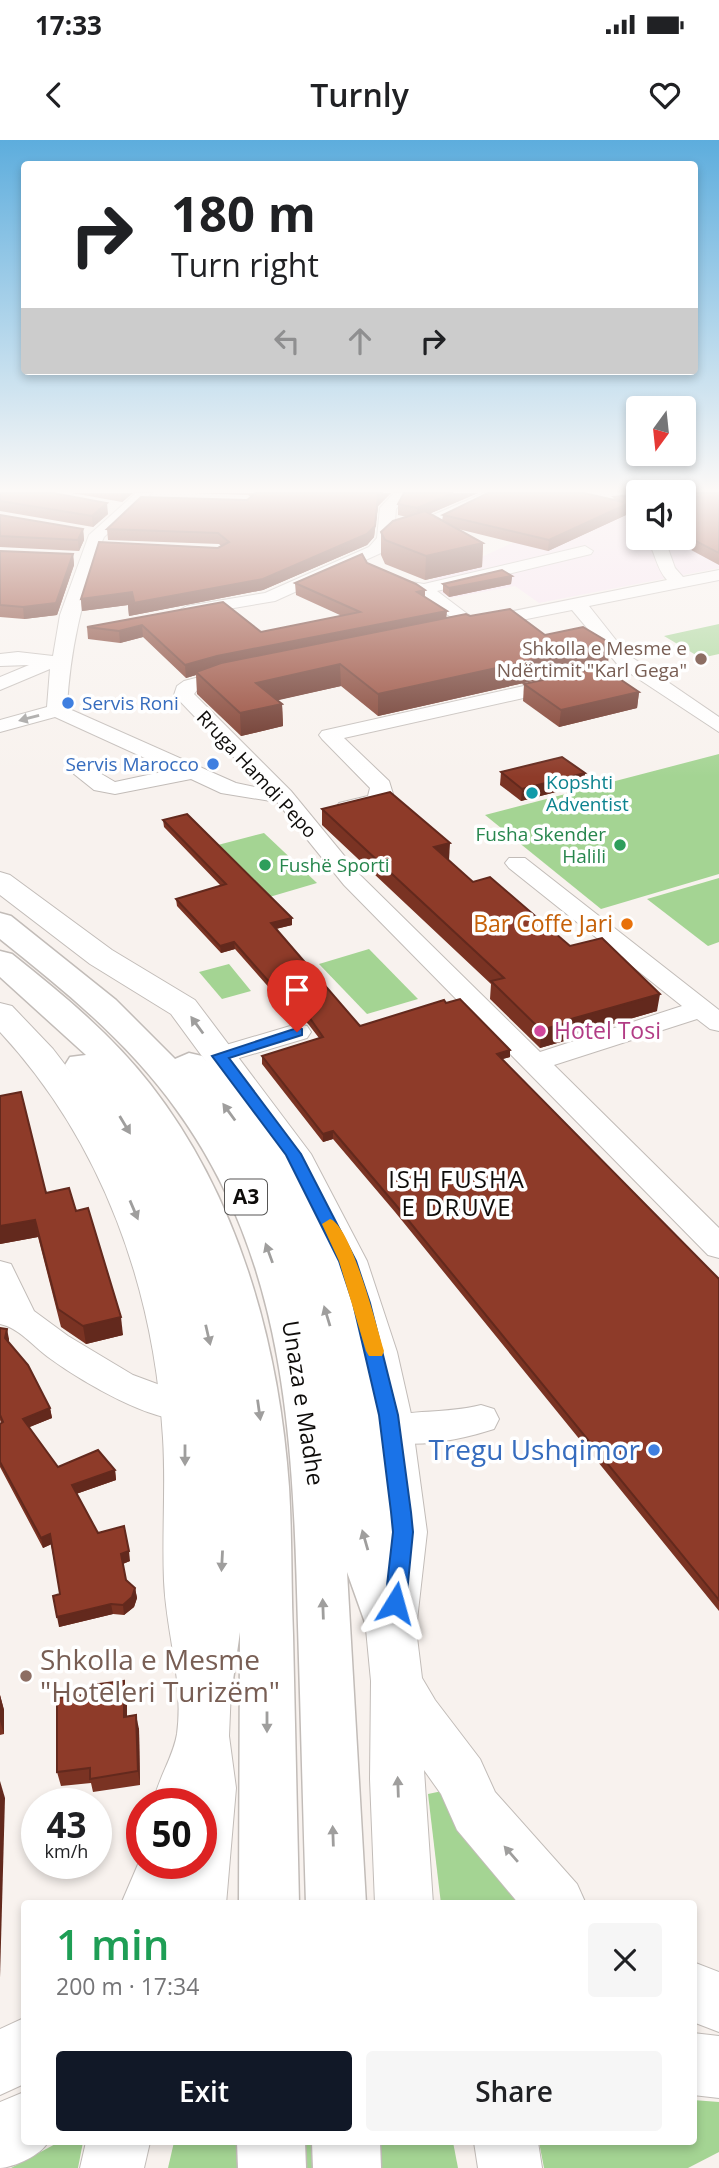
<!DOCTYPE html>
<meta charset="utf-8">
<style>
body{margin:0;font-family:"Open Sans",sans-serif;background:#f6f6f6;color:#202124;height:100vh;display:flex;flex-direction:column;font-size:26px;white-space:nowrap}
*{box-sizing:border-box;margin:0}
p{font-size:23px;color:#757577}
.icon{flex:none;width:38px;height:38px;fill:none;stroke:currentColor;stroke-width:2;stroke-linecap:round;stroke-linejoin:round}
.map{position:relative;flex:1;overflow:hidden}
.panel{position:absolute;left:21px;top:1760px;width:676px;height:245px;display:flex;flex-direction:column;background:#fff;border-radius:7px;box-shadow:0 4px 10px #0003}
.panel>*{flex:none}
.hud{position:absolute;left:21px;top:21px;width:677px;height:214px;border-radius:7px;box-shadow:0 4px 10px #0003;background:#fff;color:#202124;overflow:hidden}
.needle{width:46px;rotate:195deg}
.controls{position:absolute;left:626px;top:256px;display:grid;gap:14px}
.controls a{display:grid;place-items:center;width:70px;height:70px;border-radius:7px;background:#fff;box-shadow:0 4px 10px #0003;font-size:35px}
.speed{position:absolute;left:21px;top:1648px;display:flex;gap:14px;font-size:35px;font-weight:700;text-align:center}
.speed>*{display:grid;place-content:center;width:91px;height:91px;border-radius:50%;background:#fff;box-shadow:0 4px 10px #0003;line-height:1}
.speed small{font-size:18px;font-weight:400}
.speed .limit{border:10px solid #d22;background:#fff;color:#111}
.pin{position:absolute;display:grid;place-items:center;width:60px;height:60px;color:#fff;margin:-72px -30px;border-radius:50% 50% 50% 0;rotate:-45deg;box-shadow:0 0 7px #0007}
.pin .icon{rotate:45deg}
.me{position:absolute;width:77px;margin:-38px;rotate:8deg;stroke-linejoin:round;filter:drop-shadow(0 0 5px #0008)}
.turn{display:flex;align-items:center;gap:24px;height:147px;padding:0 35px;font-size:32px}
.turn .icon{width:91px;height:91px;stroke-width:2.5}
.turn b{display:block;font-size:49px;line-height:60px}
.lanes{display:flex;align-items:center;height:66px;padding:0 35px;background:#0003;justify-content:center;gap:35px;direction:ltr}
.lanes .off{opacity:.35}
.round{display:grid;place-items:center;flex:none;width:74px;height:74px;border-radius:7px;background:#f6f6f6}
.headline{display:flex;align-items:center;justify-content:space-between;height:119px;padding:0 35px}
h1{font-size:42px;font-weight:600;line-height:52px;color:#1e9e55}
.button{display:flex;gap:14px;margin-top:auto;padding:14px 35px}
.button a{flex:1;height:80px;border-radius:7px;background:#111827;color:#fff;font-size:28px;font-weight:600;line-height:80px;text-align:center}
.button a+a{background:#f6f6f6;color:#202124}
.status{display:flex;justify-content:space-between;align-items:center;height:49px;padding:0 35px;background:#fff;direction:ltr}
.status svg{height:19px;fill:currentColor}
header{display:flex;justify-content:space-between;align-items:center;height:91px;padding:0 35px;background:#fff;font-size:32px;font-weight:600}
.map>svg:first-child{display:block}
.commercial{fill:#f7e2f1}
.green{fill:#a4d493}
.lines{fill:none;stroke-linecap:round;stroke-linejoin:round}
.minor-casing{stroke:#c2bcb8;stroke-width:2}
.major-casing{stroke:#c2bcb8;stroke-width:2}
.highway-casing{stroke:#c2bcb8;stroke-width:3}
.minor{fill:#fff;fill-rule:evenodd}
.major{fill:#fff;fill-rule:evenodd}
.highway{fill:#fff;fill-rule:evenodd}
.wall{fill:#7a3323}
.shaded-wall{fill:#63291d}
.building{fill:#8e3b29;stroke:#63291d;stroke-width:2}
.oneway{fill:#9f9e9d}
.route{fill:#1a73e8;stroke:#114b97;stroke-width:2}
.slow{fill:#f59e0b}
.education-dot{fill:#8d6e63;stroke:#fff;stroke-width:2.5}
.shop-dot{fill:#3f7fe0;stroke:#fff;stroke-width:2.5}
.culture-dot{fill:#0f9aa8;stroke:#fff;stroke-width:2.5}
.leisure-dot{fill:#2e9e5b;stroke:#fff;stroke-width:2.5}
.food-dot{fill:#e8710a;stroke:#fff;stroke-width:2.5}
.hotel-dot{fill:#d1479c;stroke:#fff;stroke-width:2.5}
.labels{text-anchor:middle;stroke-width:7;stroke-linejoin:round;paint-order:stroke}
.far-education-label{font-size:19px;fill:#785e54;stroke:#fff;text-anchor:end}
.far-shop-label{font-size:19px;fill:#366cbe;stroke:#fff;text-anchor:start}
.far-street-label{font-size:19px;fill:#0e0c0a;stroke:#fff}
.far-culture-label{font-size:19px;fill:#0d838f;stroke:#fff;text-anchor:start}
.far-leisure-label{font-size:19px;fill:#27864d;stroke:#fff;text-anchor:end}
.shield{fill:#fff;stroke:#565554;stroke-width:2}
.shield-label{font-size:21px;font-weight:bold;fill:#0e0c0a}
.food-label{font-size:23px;fill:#c56008;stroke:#fff;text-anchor:end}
.hotel-label{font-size:23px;fill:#b23c85;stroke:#fff;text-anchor:start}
.street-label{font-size:23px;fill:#0e0c0a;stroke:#fff}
.neighbourhood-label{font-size:24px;letter-spacing:2px;fill:#0e0c0a;stroke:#fff}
.near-shop-label{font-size:28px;fill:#366cbe;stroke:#fff;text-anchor:end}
.near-education-label{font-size:28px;fill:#785e54;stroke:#fff;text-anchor:start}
</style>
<div class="status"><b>17:33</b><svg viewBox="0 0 49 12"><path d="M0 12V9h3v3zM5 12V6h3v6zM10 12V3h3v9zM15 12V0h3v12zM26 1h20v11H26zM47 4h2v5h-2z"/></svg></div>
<header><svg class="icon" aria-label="back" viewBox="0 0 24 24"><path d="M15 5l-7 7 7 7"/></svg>Turnly<svg class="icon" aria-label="heart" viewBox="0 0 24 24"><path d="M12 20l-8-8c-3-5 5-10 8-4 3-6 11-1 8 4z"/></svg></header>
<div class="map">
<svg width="719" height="2028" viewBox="0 0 719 2028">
<rect width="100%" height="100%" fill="#f8f2ee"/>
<polygon class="commercial" points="719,353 719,428 539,463 515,446 450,458 425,443 519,400 639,364 639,397 684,397"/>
<g class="green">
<polygon points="719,484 719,514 701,518 664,496"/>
<polygon points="719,614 719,734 601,769 485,675"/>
<polygon points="264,693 317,743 266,758 214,706"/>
<polygon points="719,738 719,802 708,806 647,759"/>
<polygon points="369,809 418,859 367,874 319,824"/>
<polygon points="229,824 251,851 222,859 199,832"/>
<polygon points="447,1650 533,1764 441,1764 428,1654"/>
<polygon points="693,1960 719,1962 719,2012 688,2028 544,2028 539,2002 693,2002"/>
<polygon points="59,2002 83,2002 78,2028 11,2028"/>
<polygon points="174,2002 453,2002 458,2028 168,2028"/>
</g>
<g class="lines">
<defs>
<g id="minor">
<path d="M136 353H152L104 397 100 406C82 462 70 509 67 568L236 643 264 649 174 555 177 546 184 541 235 528 242 530 244 534 242 538 198 549 194 554 291 651 360 735 540 912 682 866 509 728 505 723 509 718H525L719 870V891L710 889 697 879 554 925 719 1088V1118L708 1115 344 745 277 662 221 653 191 639 115 654 94 650 74 634 77 629H93L115 642 171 630 55 577 0 592V580L47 567 50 529 0 550V537L29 525 0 526V514L18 512 53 516 60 475 89 395Z"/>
<polygon points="394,353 409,353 396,369 394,392 484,353 503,353 417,395 391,402 381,413 275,461 187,476 178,471 187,466 265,453 369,407 377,398 380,368"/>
<path d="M645 397 665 400 675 428 683 437 719 430V440L589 466 627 514 719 577V592L631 534 344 598 389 641 393 654C383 669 357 677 339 673L336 668 339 663 368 656 370 648 322 599 319 595 322 591 618 525 572 470 471 490 402 445 404 441 424 444 585 406 593 411 591 414 437 451 474 479 667 440C655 427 656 411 645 397Z"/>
<polygon points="297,884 307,886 311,892 307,898 219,924 209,922 205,916 209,910"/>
<path d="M0 1121 11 1124 34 1171 68 1196 133 1235 195 1258 200 1268 195 1278C159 1289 78 1239 48 1217 33 1206 19 1188 0 1184Z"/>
<path d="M481 1265 494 1269 499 1279 494 1289C460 1300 412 1310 377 1299L372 1289 377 1279C410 1269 447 1274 481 1265Z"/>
</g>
<g id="major">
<polygon points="0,732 10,735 112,810 195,860 311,1014 367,1121 397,1212 411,1274 427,1392 416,1489 422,1538 435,1560 480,1619 495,1652 577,1744 586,1764 519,1764 457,1690 441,1654 424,1630 433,1764 375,1764 370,1639 371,1541 366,1489 379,1392 367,1274 355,1212 327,1121 276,1017 171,874 90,824 0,755"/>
<path d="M0 863 12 866 53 909 89 956 125 1013 151 1066 172 1121 188 1178 207 1295 213 1454 231 1548 229 1596 236 1648 226 1764H121L142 1715V1724H201V1664H153C157 1640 173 1618 177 1594 184 1541 166 1493 164 1441 162 1393 166 1346 163 1298 154 1148 103 1003 0 892Z"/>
<polygon points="693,1822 719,1832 719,1892 693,1882"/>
<polygon points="24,1878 24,1944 0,1955 0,1889"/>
<polygon points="693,1893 719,1896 719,1958 693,1955"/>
<path d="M24 1952V2002H48C41 2015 15 2027 0 2028V1962Z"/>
<polygon points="86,2002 150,2002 144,2028 80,2028"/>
<polygon points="474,2002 538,2002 542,2028 478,2028"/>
</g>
<g id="highway">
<path d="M0 773 11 776 116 860 175 919 189 913 202 916C282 1006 337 1111 362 1230 374 1282 376 1335 386 1387 392 1422 406 1455 417 1489L409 1505 391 1512 373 1505 347 1432 366 1764H306C303 1671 301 1579 298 1486 293 1304 288 1123 176 969 128 902 64 850 0 799Z"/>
<path d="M0 811 12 814C61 853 111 894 150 944 239 1058 279 1204 289 1347 292 1396 291 1446 293 1495 295 1585 297 1674 299 1764H239L240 1492 232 1547 224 1564 205 1571 186 1564 178 1547C212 1361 213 1186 123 1014 107 982 85 954 65 925L70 917 86 915 0 837Z"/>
<polygon points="237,2002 305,2002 306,2028 238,2028"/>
<polygon points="312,2002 380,2002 381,2028 313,2028"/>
</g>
</defs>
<use href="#minor" class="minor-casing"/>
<use href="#major" class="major-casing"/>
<use href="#highway" class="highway-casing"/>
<use href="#minor" class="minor"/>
<use href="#major" class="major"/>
<use href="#highway" class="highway"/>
</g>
<g class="wall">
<polygon points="0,353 108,374 93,387 0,371"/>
<polygon points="72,353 133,353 122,362"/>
<polygon points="192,353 391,353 378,366 374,397 367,405 263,450 129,476 128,465 82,471 81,459 221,406 219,404 108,400 107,389 247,360 251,357 248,355"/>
<polygon points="404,353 478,353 429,374 442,381 443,375 613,360 614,357 639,354 639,382 626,375 548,411 458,389 483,403 482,427 425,440 385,424 381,415 381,392 407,377 398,375 398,364"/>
<polygon points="684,353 719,353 719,425 667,397 684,397"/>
<polygon points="0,375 83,389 84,400 79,411 0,407"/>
<polygon points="0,411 73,414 74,425 57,475 24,479 0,477"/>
<polygon points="367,423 425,450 425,457 446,478 470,476 545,495 608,524 378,576 341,546 277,560 282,564 283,586 241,596 197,554 196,535 186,538 143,497 120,503 88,499 87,487 223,462 261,492 342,476 296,455 295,443"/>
<polygon points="512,436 511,444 449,457 443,452 443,444"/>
<polygon points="524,544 639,552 637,568 559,587 523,561"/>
<polygon points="501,632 585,633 583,645 521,661 500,645"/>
<polygon points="322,669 449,720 448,720 473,742 570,806 657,871 571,896 571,899 540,908 490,859 491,844 322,685"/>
<polygon points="163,680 292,778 292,785 276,789 360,886 446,863 510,910 510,917 502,919 719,1139 719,1471 395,1072 333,999 323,1002 262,924 262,916 319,898 309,885 275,850 272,851 235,809 221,813 177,766 176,759 221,746 164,687"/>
<polygon points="0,956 46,1053 76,1071 123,1195 86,1204 61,1187 38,1097 0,1104"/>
<polygon points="0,1188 9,1199 9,1202 50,1268 52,1278 29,1287 58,1327 115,1330 116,1340 76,1354 98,1393 130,1421 123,1424 126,1440 135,1448 137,1458 134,1467 124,1475 113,1474 59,1487 60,1454 51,1404 43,1408 0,1327 0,1284 1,1283 0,1280"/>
<polygon points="0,1555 4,1570 4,1594 0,1595"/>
<polygon points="127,1556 127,1576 139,1589 140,1645 93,1652 91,1643 61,1646 57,1632"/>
</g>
<g class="shaded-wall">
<polygon points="121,353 133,353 122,362"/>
<polygon points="381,353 391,353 378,366 374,397 367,405 263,450 129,476 128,465 82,471 81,459 132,452 133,463 378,355"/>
<polygon points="453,353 478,353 417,379 417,368"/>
<polygon points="107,363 108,374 93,387 92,376"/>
<polygon points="627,364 626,375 548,411 549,400"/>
<polygon points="83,389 84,400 79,411 78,400"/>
<polygon points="483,403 482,427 425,440 426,416"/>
<polygon points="73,414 74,425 57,475 24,479 23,467"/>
<polygon points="512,436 511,444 449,457 449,448"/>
<polygon points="425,450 424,462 417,452"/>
<polygon points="447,471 446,482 196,532 196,535 186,538 185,525 217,516"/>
<polygon points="142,485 143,497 120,503 119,491"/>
<polygon points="610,503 608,524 378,576 378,554"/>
<polygon points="340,524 341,546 257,565 256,543"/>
<polygon points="639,552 637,568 559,587 561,570"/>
<polygon points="282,564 283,586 241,596 240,573"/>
<polygon points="585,633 583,645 521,661 522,649"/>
<polygon points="450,703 449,720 433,724 434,707"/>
<polygon points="292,778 292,785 271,790 271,783"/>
<polygon points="234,802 235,809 221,813 220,806"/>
<polygon points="275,843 275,850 272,851 271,844"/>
<polygon points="660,854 657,871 571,896 571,899 540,908 541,890 571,879"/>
<polygon points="510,910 510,917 496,921 497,914"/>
<polygon points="333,991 333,999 323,1002 323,994"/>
<polygon points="35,1080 38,1097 0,1104 0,1086"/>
<polygon points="121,1177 123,1195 86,1204 83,1186"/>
<polygon points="7,1189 9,1199 8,1208 5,1198"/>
<polygon points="50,1268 52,1278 25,1289 23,1279"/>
<polygon points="115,1330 116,1340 73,1355 72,1345"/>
<polygon points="50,1394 52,1404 43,1408 41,1398"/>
<polygon points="129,1411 130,1421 122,1424 121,1414"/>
<polygon points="135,1448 137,1458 134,1467 124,1475 123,1465"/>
<polygon points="111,1464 113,1474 59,1487 57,1477"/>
<polygon points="124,1541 127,1556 127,1591 124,1577"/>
<polygon points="0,1555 4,1570 4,1594 0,1581"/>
<polygon points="136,1575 139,1589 140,1645 138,1631"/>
<polygon points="0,1641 5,1658 0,1838"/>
</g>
<g class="building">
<polygon points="0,353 53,353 107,363 92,376 0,361"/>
<polygon points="256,353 381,353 378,355 375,386 367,394 263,439 128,464 134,461 132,452 81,459 99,402 218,408 229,402 218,393 107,389 141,357 247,360"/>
<polygon points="404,353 453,353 417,368 398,364"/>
<polygon points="488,353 584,353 623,362 614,357 639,354 639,370 627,364 549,400 443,375"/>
<polygon points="684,353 719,353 719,413 684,395"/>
<polygon points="425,371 483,403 426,416 385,400 381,392 393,381"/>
<polygon points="0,375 83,389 78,400 0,396"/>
<polygon points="0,411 73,414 56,463 23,467 0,465"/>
<polygon points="362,414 367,423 416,444 425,450 417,452 447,471 217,516 185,525 142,485 119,491 87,487 223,462 261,492 360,472 295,443"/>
<polygon points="502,430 512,436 449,448 443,444"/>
<polygon points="510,469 545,495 583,487 610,503 378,554 340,524 256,543 282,564 240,573 196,532 221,523 466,474 470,476"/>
<polygon points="602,527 639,552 561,570 524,544"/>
<polygon points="562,617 585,633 522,649 501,632"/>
<polygon points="390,652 450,703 434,707 473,742 490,737 570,806 602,798 660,854 571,879 573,881 541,890 491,841 504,838 322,669"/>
<polygon points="187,674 292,778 271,783 360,886 444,860 446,863 460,859 510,910 497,914 719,1139 719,1460 395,1064 333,991 323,994 262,916 323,897 309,877 275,843 271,844 234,802 220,806 176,759 226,744 163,680"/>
<polygon points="21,952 46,1053 69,1048 76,1071 88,1068 121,1177 83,1186 58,1169 35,1080 0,1086 0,956"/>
<polygon points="0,1188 7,1189 5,1198 28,1225 50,1268 23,1279 58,1327 98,1310 115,1330 72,1345 98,1393 124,1386 129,1411 121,1414 126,1440 135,1448 132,1457 123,1465 111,1464 57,1477 53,1456 60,1454 50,1394 41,1398 0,1322 0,1284 3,1282 0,1275"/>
<polygon points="124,1541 124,1577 136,1575 138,1631 90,1639 90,1628 57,1632 57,1558 92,1554 92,1545"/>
</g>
<defs><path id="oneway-solid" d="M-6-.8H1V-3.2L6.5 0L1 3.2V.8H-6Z" transform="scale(1.75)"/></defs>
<g class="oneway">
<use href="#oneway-solid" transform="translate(29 578) rotate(165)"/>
<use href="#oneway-solid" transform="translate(197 885) rotate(-126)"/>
<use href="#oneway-solid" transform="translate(229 972) rotate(-126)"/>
<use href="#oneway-solid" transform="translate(125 985) rotate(59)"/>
<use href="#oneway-solid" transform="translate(134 1070) rotate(67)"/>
<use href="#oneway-solid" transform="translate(269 1113) rotate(-110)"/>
<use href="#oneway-solid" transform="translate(327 1176) rotate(-107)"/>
<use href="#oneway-solid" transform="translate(208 1195) rotate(77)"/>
<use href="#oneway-solid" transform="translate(259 1270) rotate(82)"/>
<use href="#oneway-solid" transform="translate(185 1315) rotate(90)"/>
<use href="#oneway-solid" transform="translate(365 1400) rotate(-106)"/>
<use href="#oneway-solid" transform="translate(222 1421) rotate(93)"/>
<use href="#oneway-solid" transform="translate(323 1469) rotate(-92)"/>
<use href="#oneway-solid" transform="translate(267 1582) rotate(90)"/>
<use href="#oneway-solid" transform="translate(398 1647) rotate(-92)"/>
<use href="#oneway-solid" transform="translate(333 1696) rotate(-92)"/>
<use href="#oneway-solid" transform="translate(511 1714) rotate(-131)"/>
</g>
<linearGradient id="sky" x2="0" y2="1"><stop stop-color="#5daddd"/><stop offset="0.55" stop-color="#fcf9f7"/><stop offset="1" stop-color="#fcf9f7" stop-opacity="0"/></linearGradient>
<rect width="719" height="637" fill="url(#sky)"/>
<polygon class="route" points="297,888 302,889 302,895 229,918 301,1014 356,1121 370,1163 398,1275 411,1372 413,1392 406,1463 403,1469 395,1472 388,1469 385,1463 393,1392 391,1372 379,1275 353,1163 339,1121 286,1015 212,916"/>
<path class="slow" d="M330 1079C351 1085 377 1188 384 1211L382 1216H369L366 1211 339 1121 322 1084Z"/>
<g class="education-dot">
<circle cx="701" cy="519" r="7"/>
<circle cx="26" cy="1536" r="7"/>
</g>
<g class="shop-dot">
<circle cx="68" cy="563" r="7"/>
<circle cx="213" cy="624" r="7"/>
<circle cx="654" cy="1310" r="7"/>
</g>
<circle class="culture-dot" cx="532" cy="653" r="7"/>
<g class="leisure-dot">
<circle cx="620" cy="705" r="7"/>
<circle cx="265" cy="725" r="7"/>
</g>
<circle class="food-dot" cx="627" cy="784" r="7"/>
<circle class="hotel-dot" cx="540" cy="891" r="7"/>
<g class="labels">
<g class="far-education-label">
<text x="687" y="515">Shkolla e Mesme e<tspan x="687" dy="22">Ndërtimit "Karl Gega"</tspan></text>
</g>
<g class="far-shop-label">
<text x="82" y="570">Servis Roni</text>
<text x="199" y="631" text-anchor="end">Servis Marocco</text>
</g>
<g class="far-street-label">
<text transform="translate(257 634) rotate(47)" y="7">Rruga Hamdi Pepo</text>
</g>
<g class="far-culture-label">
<text x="546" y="649">Kopshti<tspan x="546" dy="22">Adventist</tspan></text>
</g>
<g class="far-leisure-label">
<text x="606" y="701">Fusha Skender<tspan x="606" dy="22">Halili</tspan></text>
<text x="279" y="732" text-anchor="start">Fushë Sporti</text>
</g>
<rect class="shield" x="225" y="1039.5" width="42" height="35" rx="5"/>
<g class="shield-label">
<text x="246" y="1064">A3</text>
</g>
<g class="food-label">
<text x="613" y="792">Bar Coffe Jari</text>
</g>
<g class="hotel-label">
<text x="554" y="899">Hotel Tosi</text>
</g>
<g class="street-label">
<text transform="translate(303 1263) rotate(81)" y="8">Unaza e Madhe</text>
</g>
<g class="neighbourhood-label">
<text x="457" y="1048">ISH FUSHA<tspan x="457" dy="28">E DRUVE</tspan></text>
</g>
<g class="near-shop-label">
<text x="640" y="1320">Tregu Ushqimor</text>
</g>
<g class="near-education-label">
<text x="40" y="1530">Shkolla e Mesme<tspan x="40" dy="32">"Hoteleri Turizëm"</tspan></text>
</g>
</g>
</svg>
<div class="controls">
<a><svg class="needle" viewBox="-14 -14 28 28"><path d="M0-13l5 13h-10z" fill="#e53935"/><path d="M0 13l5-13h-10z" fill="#757577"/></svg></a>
<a><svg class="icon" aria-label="sound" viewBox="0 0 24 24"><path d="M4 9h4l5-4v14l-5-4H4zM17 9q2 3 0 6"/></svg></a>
</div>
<div class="speed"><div>43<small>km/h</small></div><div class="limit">50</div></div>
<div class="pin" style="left:297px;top:892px;background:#d93025"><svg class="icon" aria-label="arrive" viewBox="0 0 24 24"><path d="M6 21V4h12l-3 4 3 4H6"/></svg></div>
<svg class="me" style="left:395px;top:1463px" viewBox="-20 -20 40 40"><path d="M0-17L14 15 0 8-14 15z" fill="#1a73e8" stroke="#fff" stroke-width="4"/></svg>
<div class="hud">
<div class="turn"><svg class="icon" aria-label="right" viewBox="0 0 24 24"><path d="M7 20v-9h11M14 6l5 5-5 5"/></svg><div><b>180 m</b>Turn right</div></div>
<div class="lanes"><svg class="icon off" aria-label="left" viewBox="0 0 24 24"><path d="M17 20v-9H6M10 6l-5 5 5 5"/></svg><svg class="icon off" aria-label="ahead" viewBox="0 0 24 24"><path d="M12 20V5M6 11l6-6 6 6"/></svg><svg class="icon" aria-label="right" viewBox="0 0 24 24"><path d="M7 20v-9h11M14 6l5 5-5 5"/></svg></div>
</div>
<section class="panel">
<div class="headline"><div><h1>1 min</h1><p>200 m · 17:34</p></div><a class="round"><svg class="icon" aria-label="close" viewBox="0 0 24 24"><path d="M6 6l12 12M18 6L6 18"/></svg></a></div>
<div class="button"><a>Exit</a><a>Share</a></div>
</section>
</div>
